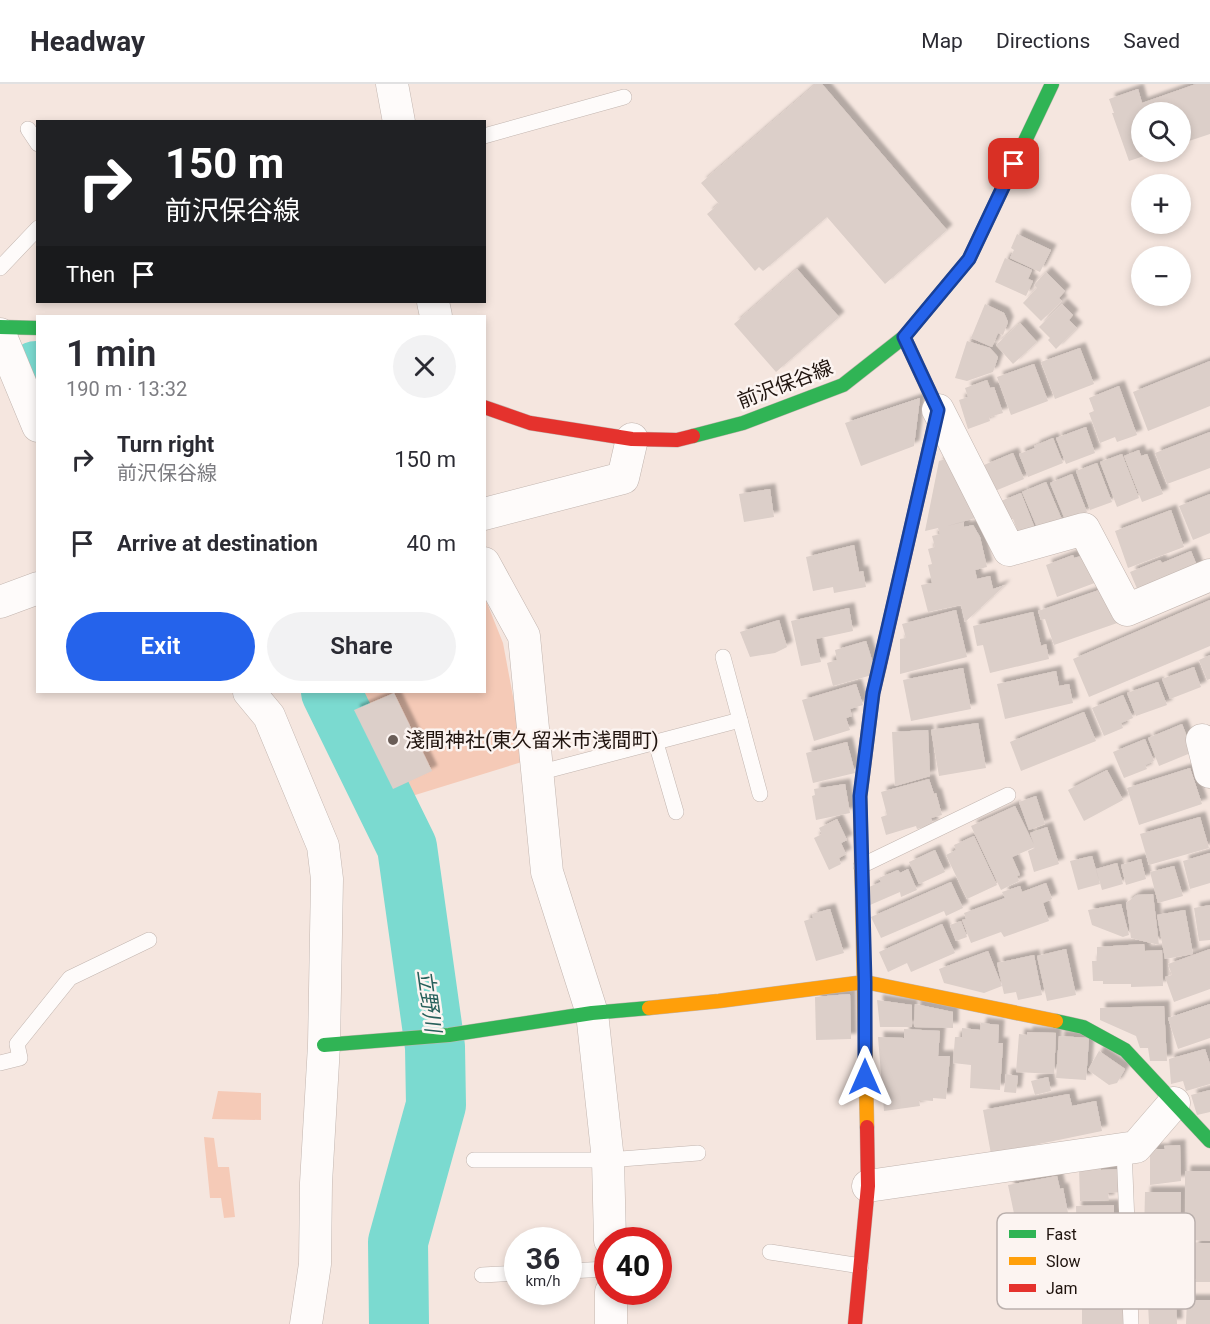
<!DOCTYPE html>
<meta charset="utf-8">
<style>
body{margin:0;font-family:Roboto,"Noto Sans JP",sans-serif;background:#f2f2f3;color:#2b2b33;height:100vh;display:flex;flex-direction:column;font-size:22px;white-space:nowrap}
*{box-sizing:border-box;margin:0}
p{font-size:20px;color:#7c7c81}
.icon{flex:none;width:33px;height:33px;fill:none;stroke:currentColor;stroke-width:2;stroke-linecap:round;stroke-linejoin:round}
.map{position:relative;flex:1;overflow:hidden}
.details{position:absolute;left:36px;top:231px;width:450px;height:378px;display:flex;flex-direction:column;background:#fff;border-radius:0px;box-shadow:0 3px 9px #0003}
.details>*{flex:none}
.hud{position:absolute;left:36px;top:36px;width:450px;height:183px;border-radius:0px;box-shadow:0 3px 9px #0003;background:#202124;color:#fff;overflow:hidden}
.fabs{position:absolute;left:1131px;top:18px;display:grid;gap:12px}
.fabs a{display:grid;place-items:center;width:60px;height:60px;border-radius:50%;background:#fff;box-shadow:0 3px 9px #0003;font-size:30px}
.speed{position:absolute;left:504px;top:1143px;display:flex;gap:12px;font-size:30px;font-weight:700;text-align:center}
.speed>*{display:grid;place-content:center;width:78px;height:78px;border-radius:50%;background:#fff;box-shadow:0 3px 9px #0003;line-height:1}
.speed small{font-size:15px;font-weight:400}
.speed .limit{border:9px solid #d22;background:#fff;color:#111}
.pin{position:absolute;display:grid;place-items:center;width:51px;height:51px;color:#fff;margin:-26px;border-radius:12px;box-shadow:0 3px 9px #0006}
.me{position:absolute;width:66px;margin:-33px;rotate:0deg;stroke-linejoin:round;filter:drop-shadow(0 0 4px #0008)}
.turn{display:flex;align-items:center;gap:21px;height:126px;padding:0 30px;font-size:27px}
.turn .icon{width:78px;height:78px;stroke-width:2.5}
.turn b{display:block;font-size:42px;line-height:51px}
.then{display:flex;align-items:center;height:57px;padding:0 30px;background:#0003;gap:12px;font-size:22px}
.round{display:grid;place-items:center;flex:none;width:63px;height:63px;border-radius:32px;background:#f2f2f3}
.overview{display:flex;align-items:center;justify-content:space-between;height:102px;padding:0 30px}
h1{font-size:36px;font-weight:600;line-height:45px}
.primary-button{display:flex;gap:12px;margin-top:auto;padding:12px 30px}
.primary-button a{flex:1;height:69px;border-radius:36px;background:#2563eb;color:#fff;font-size:24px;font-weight:600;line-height:69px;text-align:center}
.primary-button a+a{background:#f2f2f3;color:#2b2b33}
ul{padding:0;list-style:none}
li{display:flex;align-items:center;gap:18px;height:84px;padding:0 30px}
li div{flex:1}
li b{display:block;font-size:22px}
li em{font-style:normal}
header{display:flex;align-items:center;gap:36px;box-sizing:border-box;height:84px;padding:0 30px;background:#fff;border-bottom:2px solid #e1e1e2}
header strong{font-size:28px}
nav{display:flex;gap:33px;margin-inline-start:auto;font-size:21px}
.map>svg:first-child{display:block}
.green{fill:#f5cab7}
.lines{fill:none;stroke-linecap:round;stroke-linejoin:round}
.river{stroke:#7bdad0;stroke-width:60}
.building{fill:#dccfc9;filter:url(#shadow)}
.lane-casing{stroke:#c2b5af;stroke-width:16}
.street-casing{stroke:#c2b5af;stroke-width:33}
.fast-casing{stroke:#c2b5af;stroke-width:15}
.slow-casing{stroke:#c2b5af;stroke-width:15}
.jam-casing{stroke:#c2b5af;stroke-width:15}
.lane{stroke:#fefbfa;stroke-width:15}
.street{stroke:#fefbfa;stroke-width:32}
.fast{stroke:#30b455;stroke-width:14}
.slow{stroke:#ff9f0a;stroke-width:14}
.jam{stroke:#e5322d;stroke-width:14}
.route-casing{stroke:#184099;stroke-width:15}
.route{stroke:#2563eb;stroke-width:10}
.poi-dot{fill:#6a5d57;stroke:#fcf4f1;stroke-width:2}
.labels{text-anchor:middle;stroke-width:5;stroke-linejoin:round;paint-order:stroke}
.street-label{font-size:20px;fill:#1f130e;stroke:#fcf4f1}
.poi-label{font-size:20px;fill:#1f130e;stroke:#fcf4f1;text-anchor:start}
.water-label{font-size:21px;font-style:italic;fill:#27605b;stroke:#fcf4f1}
.key{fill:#fcf4f1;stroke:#bab0ad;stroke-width:1.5}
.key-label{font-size:16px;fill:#1f130e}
</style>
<header>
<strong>Headway</strong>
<nav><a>Map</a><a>Directions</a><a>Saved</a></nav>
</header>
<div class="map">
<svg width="1210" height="1240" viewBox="0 0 1210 1240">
<defs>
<filter id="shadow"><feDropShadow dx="5.5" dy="-5.5" stdDeviation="1.5" flood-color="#0004"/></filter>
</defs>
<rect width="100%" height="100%" fill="#f5e6df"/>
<g class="green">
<polygon points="485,514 503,559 525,677 399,716 341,608 484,608"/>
<polygon points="218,1007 261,1009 261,1036 212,1035"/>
<polygon points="204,1053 214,1054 218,1083 229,1083 235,1133 224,1134 221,1114 210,1114"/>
</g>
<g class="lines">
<g class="river">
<polyline points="36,287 38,290"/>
<polyline points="331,608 407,763 435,963 436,1021 398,1158 399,1240"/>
</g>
</g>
<g class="building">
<polygon points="816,0 822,0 947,146 885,200 827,133 763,187 759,183 755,187 707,130 719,120 701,99"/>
<polygon points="1196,0 1210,0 1210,50 1180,60 1180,28 1142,28 1142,68 1156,68 1129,77 1112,29 1114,29 1109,15 1138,5 1142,19"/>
<polygon points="1017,150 1051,166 1040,188 1010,174 1014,166 1011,164"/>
<polygon points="1005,174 1032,186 1028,195 1033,197 1026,212 995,198"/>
<polygon points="797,185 839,233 776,288 734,240"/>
<polygon points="1046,188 1065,207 1059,214 1062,217 1041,237 1023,219 1037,204 1034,201"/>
<polygon points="985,220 1004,229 1008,238 1003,251 998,249 992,263 971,254"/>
<polygon points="1062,220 1073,231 1069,236 1077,244 1056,265 1048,256 1050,254 1039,243"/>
<polygon points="1020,239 1037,258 1013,280 996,261"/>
<polygon points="967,257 990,264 998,273 993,288 967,297 955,294"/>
<polygon points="1080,264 1094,300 1055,315 1041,278"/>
<polygon points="1210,277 1210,322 1148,347 1133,308"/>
<polygon points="1034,280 1048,317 1011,331 997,293"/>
<polygon points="987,296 990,304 994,303 1003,329 989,333 990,337 968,345 959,316 968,313 965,304"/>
<polygon points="1119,302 1137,351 1117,358 1115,353 1100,359 1089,329 1094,327 1089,314"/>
<polygon points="920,314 914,362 861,382 845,339"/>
<polygon points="1086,343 1095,369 1066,380 1056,354"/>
<polygon points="1210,348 1210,384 1167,400 1155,369"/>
<polygon points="1053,354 1063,379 1028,393 1019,370 1035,364 1034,362"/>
<polygon points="1139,366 1141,372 1147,370 1163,410 1142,418 1124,372"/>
<polygon points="1013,369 1024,395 995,407 984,381"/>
<polygon points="1122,370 1139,414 1117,423 1100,378"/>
<polygon points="946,375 960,406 979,433 947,442 964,438 964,443 973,441 980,453 987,483 975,486 977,495 990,492 993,505 1005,501 965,538 961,521 928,528 921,501 932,499 928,481 932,480 928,465 935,463 932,452 940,450 938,444 925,447 939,377"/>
<polygon points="1097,379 1112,418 1090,426 1076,387"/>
<polygon points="1072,390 1087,428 1066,438 1050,399"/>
<polygon points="1046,398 1063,438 1039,448 1022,408"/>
<polygon points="770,405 774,433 744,438 739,410"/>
<polygon points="1021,409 1036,447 1020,454 1013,435 1009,436 1001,417"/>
<polygon points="1210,410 1210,449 1193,456 1179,422"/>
<polygon points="1171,426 1184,463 1128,484 1115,447"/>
<polygon points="854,461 859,488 863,487 866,503 834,509 833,503 813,507 806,473"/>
<polygon points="1191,467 1198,484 1138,507 1130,488 1160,476 1162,479"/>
<polygon points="1073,471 1074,474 1085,471 1100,497 1057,513 1046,481"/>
<polygon points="1105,504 1123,537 1054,561 1045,535 1041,536 1038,527"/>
<polygon points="1210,516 1210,562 1089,613 1073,575"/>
<polygon points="849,524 853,547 816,555 821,578 801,582 791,537"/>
<polygon points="956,526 967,573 900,590 900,555 906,554 902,540"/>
<polygon points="1033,528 1041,562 1046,560 1049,575 990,589 983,561 977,562 973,542"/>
<polygon points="779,536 787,563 775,569 750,573 740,548"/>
<polygon points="866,557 873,579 872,591 833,602 827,579 837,576 835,566"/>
<polygon points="1210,571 1210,595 1207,596 1199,576"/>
<polygon points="1194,583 1201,603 1170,615 1162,595"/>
<polygon points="963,584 971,625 911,637 903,596"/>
<polygon points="1056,587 1059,602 1069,600 1073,619 1005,635 997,600"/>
<polygon points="1158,598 1167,621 1136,632 1127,609"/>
<polygon points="856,600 863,621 850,625 852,632 846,634 850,646 814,657 802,616"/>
<polygon points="394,609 432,687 393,705 354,626"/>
<polygon points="1123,611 1133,634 1121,639 1123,644 1104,652 1092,624"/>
<polygon points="1084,628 1096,657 1021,687 1010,658"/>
<polygon points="978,639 986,684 939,692 931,646"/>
<polygon points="1182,640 1193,668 1159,682 1148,654"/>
<polygon points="928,646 930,692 895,702 892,648"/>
<polygon points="1145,655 1154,677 1145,681 1147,685 1124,694 1113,668"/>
<polygon points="847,658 855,689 813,699 806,669"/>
<polygon points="1190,684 1202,720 1139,741 1127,704"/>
<polygon points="1107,686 1123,716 1084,737 1068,706"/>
<polygon points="929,695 934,710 936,709 942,731 931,734 933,741 917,745 916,742 886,751 881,733 887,731 881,708"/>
<polygon points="845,700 850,729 816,736 812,712 815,711 814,705"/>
<polygon points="1036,712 1045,740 1029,746 1019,718"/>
<polygon points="1015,722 1035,763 1012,773 1020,791 1017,792 1019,797 1001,806 971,742"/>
<polygon points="1200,733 1209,764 1149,781 1140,750"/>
<polygon points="837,735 847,756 841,759 846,770 839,774 841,780 829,786 814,754 822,750 819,744"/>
<polygon points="1047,743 1059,780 1034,788 1028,767 1035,764 1036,766 1030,749"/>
<polygon points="974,752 997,801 967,815 946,771 956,766 954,761"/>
<polygon points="935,766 945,788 919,800 909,778"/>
<polygon points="1210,769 1210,799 1190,805 1183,777"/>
<polygon points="1092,772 1100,800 1078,806 1070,777"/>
<polygon points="1141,775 1146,795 1126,801 1121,781"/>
<polygon points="1117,779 1123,800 1102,806 1096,785"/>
<polygon points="1174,782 1183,812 1158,819 1150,788"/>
<polygon points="908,785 917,806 901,813 900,808 870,821 869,803 881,798 879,794 898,786 900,789"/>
<polygon points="951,798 963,824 946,832 944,827 881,854 871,833"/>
<polygon points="1046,799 1052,815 1043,819 1049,837 1004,853 1001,848 971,859 962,836 966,835 964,829 1005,814 1002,808 1020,802 1022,808"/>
<polygon points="1153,810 1159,861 1131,854 1126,819 1137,811"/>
<polygon points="1121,820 1129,851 1123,853 1092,841 1088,826"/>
<polygon points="1210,821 1210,856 1199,857 1194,824"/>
<polygon points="830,825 844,869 816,877 804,837 813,834 812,830"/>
<polygon points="1185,826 1193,870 1165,875 1157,831"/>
<polygon points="961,837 967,853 956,857 950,841"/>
<polygon points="942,840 955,869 911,888 907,879 888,888 879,868"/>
<polygon points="1144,860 1145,867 1162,866 1163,902 1131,903 1131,900 1103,900 1103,897 1093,897 1092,877 1097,877 1097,863"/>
<polygon points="1066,865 1076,911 1047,917 1037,872"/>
<polygon points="1210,865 1210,905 1174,918 1165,893 1172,891 1168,880"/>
<polygon points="988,867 1002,902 984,909 944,899 939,885"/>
<polygon points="1034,871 1042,911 1018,916 1016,908 1004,910 997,879"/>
<polygon points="850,910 851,955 816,956 815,913"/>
<polygon points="877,916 912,921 912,943 880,943"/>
<polygon points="915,920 953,928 953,944 914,943"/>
<polygon points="1210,920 1210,954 1178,965 1168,934"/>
<polygon points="1164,922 1167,977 1150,977 1148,964 1140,964 1136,952 1100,936 1100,924"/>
<polygon points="981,939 999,941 998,959 1003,959 1000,1006 970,1004 971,981 953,979 955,953 962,953 962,944 980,946"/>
<polygon points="904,945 940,947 938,972 950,972 946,1015 933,1014 933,1017 919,1016 920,1022 884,1027 878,953 904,954"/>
<polygon points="1027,948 1056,949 1054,990 1016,988 1019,950 1027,951"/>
<polygon points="1059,952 1089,954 1086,996 1056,994"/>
<polygon points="1205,965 1210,980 1210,1000 1186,1007 1183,997 1171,1000 1169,975"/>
<polygon points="1099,967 1125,985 1117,999 1109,1001 1088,986"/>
<polygon points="1006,990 1018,992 1016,1009 1004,1008"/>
<polygon points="1048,993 1051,1007 1035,1011 1031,997"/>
<polygon points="1210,1006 1210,1028 1197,1031 1191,1011"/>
<polygon points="1069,1010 1072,1022 1096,1017 1102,1047 991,1070 983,1026"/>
<polygon points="1180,1061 1181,1097 1150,1101 1150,1065 1165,1065 1164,1062"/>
<polygon points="1101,1082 1101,1086 1122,1085 1123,1108 1108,1109 1109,1116 1080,1117 1079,1083"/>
<polygon points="1185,1087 1210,1087 1210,1157 1185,1156"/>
<polygon points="1057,1092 1060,1105 1063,1104 1068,1129 1016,1139 1008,1101"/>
<polygon points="1145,1108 1181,1108 1180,1153 1144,1151"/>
<polygon points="1114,1121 1114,1130 1119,1130 1120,1161 1077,1162 1076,1122"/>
<polygon points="1194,1159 1210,1159 1210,1198 1195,1198 1196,1195 1186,1194 1187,1165 1194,1165"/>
<polygon points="1101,1212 1101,1224 1123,1224 1123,1240 1082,1240 1082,1213"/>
<polygon points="1187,1216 1210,1216 1210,1240 1186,1240"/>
<polygon points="1176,1218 1177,1240 1149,1240 1148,1219"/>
</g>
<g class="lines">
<defs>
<g id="lane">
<polyline points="28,45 38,60"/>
<polyline points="484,52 624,13"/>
<polyline points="0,184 38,144"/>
<polyline points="723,573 760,710"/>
<polyline points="656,659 676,728"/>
<polyline points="538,689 740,636"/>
<polyline points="861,782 1008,711"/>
<polyline points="0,979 20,974 17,960 70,894 149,856"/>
<polyline points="1124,1064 1131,1240"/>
<polyline points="474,1076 608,1076 698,1069"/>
<polyline points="770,1168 861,1182"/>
<polyline points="568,1187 608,1185"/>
<polyline points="482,1191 518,1189"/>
</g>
<g id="street">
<polyline points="392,0 399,38"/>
<polyline points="433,218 436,232"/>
<polyline points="0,250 38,342"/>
<polyline points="938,326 1009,466 1084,445 1127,526 1210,491"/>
<polyline points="484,430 623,394 632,355"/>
<polyline points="484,479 524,552 547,788 592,929 608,1076 610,1156"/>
<polyline points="0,518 38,504"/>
<polyline points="249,608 269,632 323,762 327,795 324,961 316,1099 315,1180 306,1240"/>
<polyline points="1202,656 1210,688"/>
<polyline points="868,1102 1136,1063 1174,1019"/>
<polyline points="611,1240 611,1208"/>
</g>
<g id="fast">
<polyline points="0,243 38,244"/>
<polyline points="693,352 743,339 843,301 904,253 969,175 1052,0"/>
<polyline points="1056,937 1083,943 1125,966 1210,1057"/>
<polyline points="324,961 449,951 592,929 649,924"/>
</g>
<g id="slow">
<polyline points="904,253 938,326 929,365"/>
<polyline points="649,924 719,917 865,898 1056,937"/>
<polyline points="867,1043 860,713 873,609 879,584"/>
</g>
<g id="jam">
<polyline points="484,323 530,339 632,355 677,356 693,352"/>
<polyline points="879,584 929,365"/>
<polyline points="855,1240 868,1102 867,1043"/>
</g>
</defs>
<use href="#lane" class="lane-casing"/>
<use href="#street" class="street-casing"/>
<use href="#fast" class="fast-casing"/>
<use href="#slow" class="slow-casing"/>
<use href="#jam" class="jam-casing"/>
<use href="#lane" class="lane"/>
<use href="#street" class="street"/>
<use href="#fast" class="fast"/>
<use href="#slow" class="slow"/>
<use href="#jam" class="jam"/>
</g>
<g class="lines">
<defs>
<polyline id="route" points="865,993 865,898 860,712 873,609 938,326 904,253 969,175 1014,80"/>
</defs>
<use href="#route" class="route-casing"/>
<use href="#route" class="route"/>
</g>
<circle class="poi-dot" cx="393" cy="656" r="6"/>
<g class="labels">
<g class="street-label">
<text transform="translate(785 300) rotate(-21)" y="7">前沢保谷線</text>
</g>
<g class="poi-label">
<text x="405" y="663">淺間神社(東久留米市浅間町)</text>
</g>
<g class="water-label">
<text transform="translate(429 917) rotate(82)" y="7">立野川</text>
</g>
</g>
<rect x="997" y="1129" width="198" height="96" rx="9" class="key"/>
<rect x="1009" y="1146" width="27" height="8" fill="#30b455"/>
<rect x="1009" y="1173" width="27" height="8" fill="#ff9f0a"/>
<rect x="1009" y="1200" width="27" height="8" fill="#e5322d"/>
<g class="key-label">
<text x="1046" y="1156">Fast</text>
<text x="1046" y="1183">Slow</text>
<text x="1046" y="1210">Jam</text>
</g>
</svg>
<div class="fabs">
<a><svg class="icon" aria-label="search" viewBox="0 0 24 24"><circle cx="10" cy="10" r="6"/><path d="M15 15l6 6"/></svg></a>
<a>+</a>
<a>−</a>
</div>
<div class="speed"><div>36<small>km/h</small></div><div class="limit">40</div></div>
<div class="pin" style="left:1014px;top:80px;background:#d93025"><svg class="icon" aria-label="arrive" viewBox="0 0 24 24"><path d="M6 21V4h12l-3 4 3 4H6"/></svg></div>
<svg class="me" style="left:865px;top:993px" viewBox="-20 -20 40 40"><path d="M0-17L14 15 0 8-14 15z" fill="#2563eb" stroke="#fff" stroke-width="4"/></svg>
<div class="hud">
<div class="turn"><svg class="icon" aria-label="right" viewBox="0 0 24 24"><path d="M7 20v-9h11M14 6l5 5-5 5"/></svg><div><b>150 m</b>前沢保谷線</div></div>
<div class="then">Then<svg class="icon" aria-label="arrive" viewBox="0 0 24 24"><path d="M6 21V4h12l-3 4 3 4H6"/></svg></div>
</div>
<section class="details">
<div class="overview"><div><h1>1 min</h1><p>190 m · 13:32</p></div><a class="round"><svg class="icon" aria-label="close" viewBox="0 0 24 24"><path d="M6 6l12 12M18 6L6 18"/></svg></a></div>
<ul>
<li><svg class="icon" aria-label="right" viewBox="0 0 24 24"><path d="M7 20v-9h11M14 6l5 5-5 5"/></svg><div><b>Turn right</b><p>前沢保谷線</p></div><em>150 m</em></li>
<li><svg class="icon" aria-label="arrive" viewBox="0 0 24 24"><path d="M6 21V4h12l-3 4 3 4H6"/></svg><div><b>Arrive at destination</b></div><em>40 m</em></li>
</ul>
<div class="primary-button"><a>Exit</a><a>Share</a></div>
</section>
</div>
